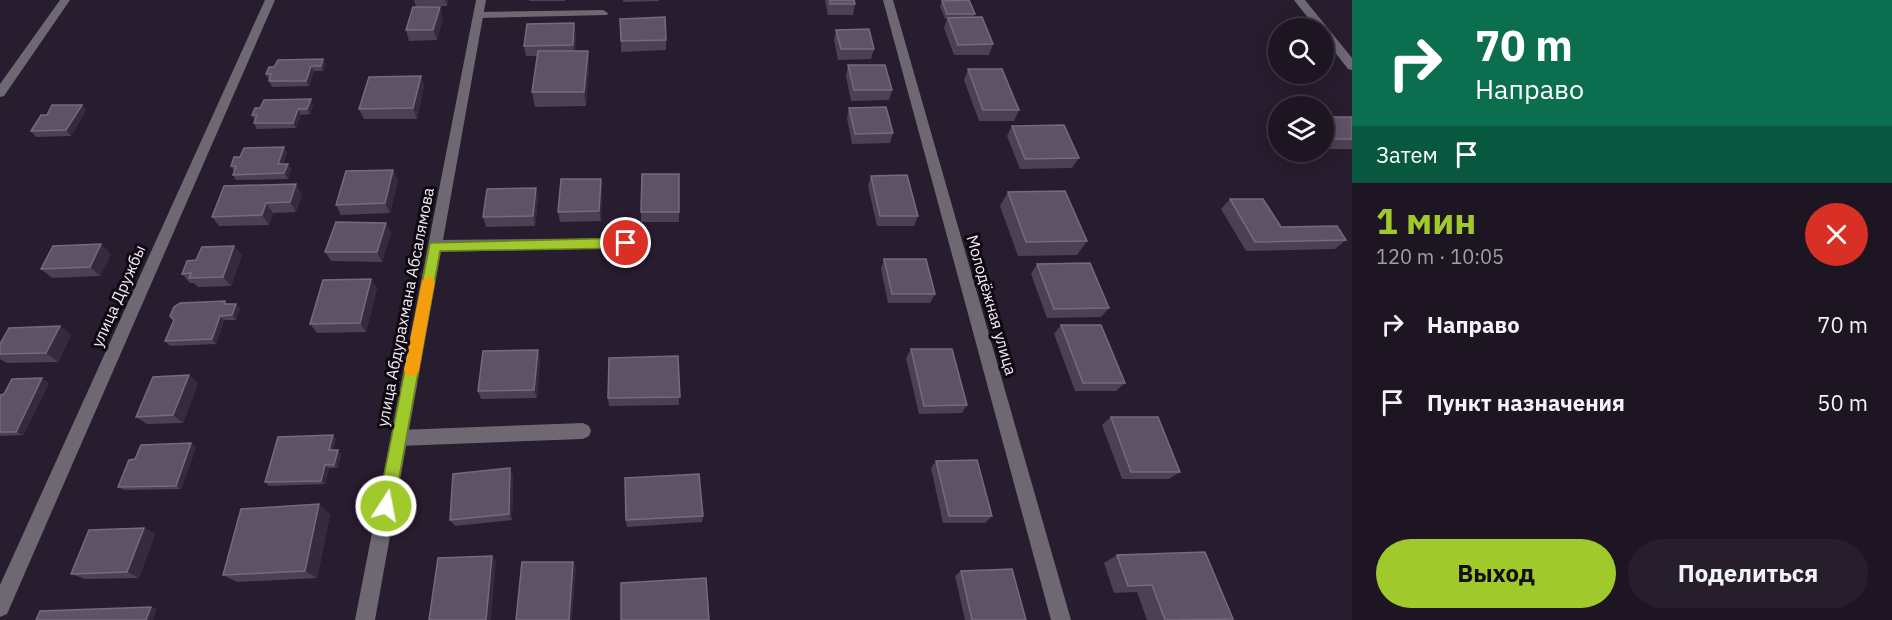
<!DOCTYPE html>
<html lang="ru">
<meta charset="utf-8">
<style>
body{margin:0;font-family:"IBM Plex Sans",sans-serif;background:#261e2b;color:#f1f3f6;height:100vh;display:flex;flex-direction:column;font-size:22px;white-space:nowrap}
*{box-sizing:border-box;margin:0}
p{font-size:20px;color:#a19fa6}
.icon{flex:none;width:33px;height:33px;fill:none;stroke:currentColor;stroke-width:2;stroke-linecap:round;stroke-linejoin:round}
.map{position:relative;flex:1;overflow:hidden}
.details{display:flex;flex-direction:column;background:#1e1523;width:540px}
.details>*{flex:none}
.banner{background:#0b6e4f;color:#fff;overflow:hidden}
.buttons{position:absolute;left:1268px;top:18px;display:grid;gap:12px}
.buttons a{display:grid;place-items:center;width:66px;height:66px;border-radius:50%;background:#1e1523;box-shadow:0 3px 15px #0003,0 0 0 2px #3c3441;font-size:30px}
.pin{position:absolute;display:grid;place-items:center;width:51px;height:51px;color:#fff;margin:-26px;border:3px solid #fff;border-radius:50%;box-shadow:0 2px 6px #0007}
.me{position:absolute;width:66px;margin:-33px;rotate:11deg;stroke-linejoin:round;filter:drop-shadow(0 0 4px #0008)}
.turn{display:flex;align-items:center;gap:21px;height:126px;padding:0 24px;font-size:27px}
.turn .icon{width:78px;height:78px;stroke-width:2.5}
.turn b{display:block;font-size:42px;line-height:51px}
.then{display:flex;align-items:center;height:57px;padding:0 24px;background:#0003;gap:12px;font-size:22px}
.round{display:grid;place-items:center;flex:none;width:63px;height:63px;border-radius:32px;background:#261e2b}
.headline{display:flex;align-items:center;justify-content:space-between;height:102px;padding:0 24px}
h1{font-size:36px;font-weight:700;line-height:45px;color:#a0c92c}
.primary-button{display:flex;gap:12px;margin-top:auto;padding:12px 24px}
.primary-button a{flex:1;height:69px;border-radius:36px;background:#a0c92c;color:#111;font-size:24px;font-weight:700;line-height:69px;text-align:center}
.primary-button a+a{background:#261e2b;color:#f1f3f6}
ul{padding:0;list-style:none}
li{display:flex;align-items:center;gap:18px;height:78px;padding:0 24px}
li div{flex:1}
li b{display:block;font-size:22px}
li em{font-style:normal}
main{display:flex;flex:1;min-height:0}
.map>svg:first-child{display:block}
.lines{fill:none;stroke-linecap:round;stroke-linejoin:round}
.service{fill:#6e6872;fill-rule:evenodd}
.minor{fill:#6e6872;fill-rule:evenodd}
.wall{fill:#4d4054}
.shaded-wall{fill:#362a3e}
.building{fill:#5e5266;stroke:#766a7d;stroke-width:1.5}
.route{fill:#a0c92c;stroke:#68831d;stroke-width:1.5}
.slow{fill:#f59e0b}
.labels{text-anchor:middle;stroke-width:6;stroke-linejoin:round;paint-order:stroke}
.street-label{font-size:16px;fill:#f3ebf8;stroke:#0e0911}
</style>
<main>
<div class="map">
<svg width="1352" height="620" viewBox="0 0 1352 620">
<rect width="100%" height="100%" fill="#281c2f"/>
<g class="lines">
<g class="service">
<polygon points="603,10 608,13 607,15 478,18 473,15 478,12"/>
<polygon points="626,238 633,243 626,248 435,252 430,250 428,246 430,242 435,240"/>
<polygon points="583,423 589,426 591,431 589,436 583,439 399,446 393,443 391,438 393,433 399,430"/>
</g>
<g class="minor">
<polygon points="60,0 70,0 4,96 0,97 0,84"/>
<polygon points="265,0 275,0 7,614 0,617 0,585"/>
<polygon points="476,0 486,0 375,620 355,620"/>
<polygon points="883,0 893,0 1071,620 1051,620"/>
<polygon points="1294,0 1305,0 1352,58 1352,70 1348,69 1323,37 1323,28 1316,28"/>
</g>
</g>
<g class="wall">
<polygon points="414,0 448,0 447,6 416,7"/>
<rect x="529" y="0" width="36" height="1"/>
<polygon points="623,0 659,0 659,1 623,2"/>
<polygon points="825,0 854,0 855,4 853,15 828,15"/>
<polygon points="942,1 975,14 973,18 993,44 989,55 954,55 944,28 947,19 945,19 940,6"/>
<polygon points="443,18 437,40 409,41 406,30"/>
<polygon points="836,30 874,49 871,59 838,60 834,40"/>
<polygon points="576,33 575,51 588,51 589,66 586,106 535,107 532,92 537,56 526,56 524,46"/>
<polygon points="666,40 666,50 621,52 621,41"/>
<polygon points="326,64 323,71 314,71 309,86 272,87 266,74 274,67"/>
<polygon points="848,65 892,90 889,100 851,101 846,76"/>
<polygon points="968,69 1019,110 1014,121 979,121 964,80"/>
<polygon points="421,76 424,86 417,119 364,119 359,109"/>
<polygon points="313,104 310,114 301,115 296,128 257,129 254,123 255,121 252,115"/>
<polygon points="82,105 86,110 71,136 36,137 31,131 47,115"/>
<polygon points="849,108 893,133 890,143 852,144 847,118"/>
<rect x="1323" y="117" width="29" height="32"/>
<polygon points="1012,126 1079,158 1072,168 1020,169 1007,136"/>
<polygon points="287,153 283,164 291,169 288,179 236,180 233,175 234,171 231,166"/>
<polygon points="679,174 679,222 641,222 641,212"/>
<polygon points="871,176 918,216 914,226 877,226 868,186"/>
<polygon points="601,179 602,189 601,221 560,222 558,212"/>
<polygon points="398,180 390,213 341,215 336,205"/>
<polygon points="536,188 538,198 535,226 486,227 483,217"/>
<polygon points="1008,192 1087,241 1077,255 1018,256 1000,206"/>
<polygon points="302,194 296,212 273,213 269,225 219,226 212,217"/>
<polygon points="1230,199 1281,227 1346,240 1335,249 1246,251 1221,209"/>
<polygon points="391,232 382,262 331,261 325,252"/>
<polygon points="111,254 100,276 52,278 41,269"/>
<polygon points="242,255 231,286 198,287 194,283 190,283 182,274 196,260"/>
<polygon points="884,259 935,294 930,303 888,303 881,269"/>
<polygon points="1037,264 1109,308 1101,317 1047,318 1031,274"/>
<polygon points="377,288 366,332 317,333 310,324"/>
<polygon points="225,301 227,304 240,308 236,320 224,320 216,344 170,346 165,341"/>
<polygon points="1061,325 1125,383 1116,391 1075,391 1054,334"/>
<polygon points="60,326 71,335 58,362 7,363 0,359 0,344"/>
<polygon points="911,349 967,405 962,413 919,414 906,358"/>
<polygon points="538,350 540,358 537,398 481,399 478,391"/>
<polygon points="678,356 679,405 609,406 608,398"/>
<polygon points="49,383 23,435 0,436 0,395 4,394"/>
<polygon points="198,383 183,423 147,424 136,417"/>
<polygon points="1111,417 1180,472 1169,479 1122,479 1102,425"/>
<polygon points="336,439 333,450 341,454 338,468 329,468 325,484 269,486 265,482"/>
<polygon points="191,443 196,447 181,489 124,490 118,487 135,459"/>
<polygon points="936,461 992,516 985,523 943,523 931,468"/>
<polygon points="513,475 512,520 455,526 450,520"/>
<polygon points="330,514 317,578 237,582 223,575"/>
<polygon points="703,516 702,522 627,527 626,520"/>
<polygon points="144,528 155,534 139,578 85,579 71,574"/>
<polygon points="1117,555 1233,619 1229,620 1147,620 1137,592 1114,593 1104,563"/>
<polygon points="961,571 1026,620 965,620 955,576"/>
</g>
<g class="shaded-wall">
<polygon points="445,0 448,0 447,6"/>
<polygon points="440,7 443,18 437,40 433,30"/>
<polygon points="574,23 576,33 574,55 573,45"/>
<polygon points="588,51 589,66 586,106 584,92"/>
<polygon points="323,59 326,64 323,71 321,66"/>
<polygon points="311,66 314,71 309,86 306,81"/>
<polygon points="421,76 424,86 417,119 413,108"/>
<polygon points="311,99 313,104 310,114 307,109"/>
<polygon points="82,105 86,110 71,136 66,130"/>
<polygon points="298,109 301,115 296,128 293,123"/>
<polygon points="284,147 287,153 281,169 278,164"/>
<polygon points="288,164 291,169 288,179 284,173"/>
<polygon points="393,170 398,180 390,213 385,203"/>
<polygon points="601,179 602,189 601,221 599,211"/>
<polygon points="296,184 302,194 296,212 290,202"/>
<polygon points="536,188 538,198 535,226 533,216"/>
<polygon points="266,203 273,213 269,225 262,215"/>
<polygon points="386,223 391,232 382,262 377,252"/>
<polygon points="101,244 111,254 100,276 90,267"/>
<polygon points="234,246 242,255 231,286 223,277"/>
<polygon points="371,279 377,288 366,332 360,323"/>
<polygon points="236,304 240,308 236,320 232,315"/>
<polygon points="220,316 224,320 216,344 212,339"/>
<polygon points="60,326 71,335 58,362 46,353"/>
<polygon points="538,350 540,358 537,398 534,390"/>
<polygon points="189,375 198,383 183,423 173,415"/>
<polygon points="42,378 49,383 23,435 16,432"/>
<polygon points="333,435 336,439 332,454 329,450"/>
<polygon points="191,443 196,447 181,489 176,486"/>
<polygon points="338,450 341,454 338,468 334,465"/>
<polygon points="325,465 329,468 325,484 321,481"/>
<polygon points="510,468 513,475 512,520 509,514"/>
<polygon points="319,504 330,514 317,578 305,571"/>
<polygon points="144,528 155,534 139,578 127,572"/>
<polygon points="492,556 496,562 491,620 486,620"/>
<polygon points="573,562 576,567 572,620 569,620"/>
<polygon points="151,607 157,609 153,620 146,620"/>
</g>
<g class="building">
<polygon points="830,0 854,0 855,4 830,4"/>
<polygon points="969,0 975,14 947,14 942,1"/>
<polygon points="413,7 440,7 433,30 406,30"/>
<polygon points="665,17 666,40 621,41 620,19"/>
<polygon points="982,17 993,44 958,45 948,18"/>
<polygon points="574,23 573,45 524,46 527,24"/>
<polygon points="869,29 874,49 841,49 836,30"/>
<polygon points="538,51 588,51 584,92 532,92"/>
<polygon points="323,59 321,66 311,66 306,81 269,81 271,74 266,74 269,67 274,67 278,60"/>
<polygon points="848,65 885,65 892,90 854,90"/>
<polygon points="968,69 1002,69 1019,110 983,110"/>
<polygon points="421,76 413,108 359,109 369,77"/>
<polygon points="311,99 307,109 298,109 293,123 254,123 257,115 252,115 255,108 260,108 264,100"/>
<polygon points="52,105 82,105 66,130 31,131 41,115 47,115"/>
<polygon points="886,107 893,133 855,134 849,108"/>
<polygon points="1323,117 1352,117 1352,139 1333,139 1323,125"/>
<polygon points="1064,125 1079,158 1025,159 1012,126"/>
<polygon points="284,147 278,164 288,164 284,173 233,175 236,166 231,166 234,157 240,157 244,148"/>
<polygon points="393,170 385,203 336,205 346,171"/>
<polygon points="642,174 679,174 679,212 641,212"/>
<polygon points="907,175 918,216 880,216 871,176"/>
<polygon points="561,179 601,179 599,211 558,212"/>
<polygon points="296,184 290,202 266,203 262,215 212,217 224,186"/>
<polygon points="536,188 533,216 483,217 487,189"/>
<polygon points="1065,191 1087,241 1026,242 1008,192"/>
<polygon points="1230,199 1263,199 1281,227 1337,226 1346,240 1255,242"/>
<polygon points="336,222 386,223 377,252 325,252"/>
<polygon points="101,244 90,267 41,269 53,246"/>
<polygon points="234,246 223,277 189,278 191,273 182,274 187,261 196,260 202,247"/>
<polygon points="884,259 926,259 935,294 892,294"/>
<polygon points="1090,263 1109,308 1054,309 1037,264"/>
<polygon points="371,279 360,323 310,324 323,280"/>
<polygon points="225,301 224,304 236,304 232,315 220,316 212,339 165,341 174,320 170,316 174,307 180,303"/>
<polygon points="1061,325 1101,325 1125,383 1083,383"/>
<polygon points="60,326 46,353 0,354 0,344 9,328"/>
<polygon points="911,349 952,349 967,405 924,406"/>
<polygon points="538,350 534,390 478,391 483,351"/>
<polygon points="678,356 680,397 608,398 609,358"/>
<polygon points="189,375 173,415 136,417 153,377"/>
<polygon points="42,378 16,432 0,432 0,395 4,394 12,379"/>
<polygon points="1111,417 1158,417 1180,472 1131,472"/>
<polygon points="333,435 329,450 338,450 334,465 325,465 321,481 265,482 278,437"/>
<polygon points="191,443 176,486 118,487 129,460 135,459 141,445"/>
<polygon points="977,460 992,516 949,516 936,461"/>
<polygon points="510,468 509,514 450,520 453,474"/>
<polygon points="699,474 703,516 626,520 625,478"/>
<polygon points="319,504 305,571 223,575 241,509"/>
<polygon points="144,528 127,572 71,574 89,530"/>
<polygon points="1205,552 1233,619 1165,620 1152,585 1128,586 1117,555"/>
<polygon points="492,556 486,620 429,620 438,558"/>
<polygon points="522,562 573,562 569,620 516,620"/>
<polygon points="1012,569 1026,620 972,620 961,571"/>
<polygon points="706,578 709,620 621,620 621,583"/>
<polygon points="151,607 146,620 36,620 40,611"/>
</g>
<polygon class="route" points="626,238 632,243 626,248 440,251 394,506 392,511 386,514 380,511 378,506 430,243"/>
<polygon class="slow" points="428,275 435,281 419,370 417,375 412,376 406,375 404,370 422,281"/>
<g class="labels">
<g class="street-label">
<text transform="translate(118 296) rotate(-66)" y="6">улица Дружбы</text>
<text transform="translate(992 305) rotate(74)" y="6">Молодёжная улица</text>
<text transform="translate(405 307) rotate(-79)" y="6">улица Абдурахмана Абсалямова</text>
</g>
</g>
</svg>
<div class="buttons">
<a><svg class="icon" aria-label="search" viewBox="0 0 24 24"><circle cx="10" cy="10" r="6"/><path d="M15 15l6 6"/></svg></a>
<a><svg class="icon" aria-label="layers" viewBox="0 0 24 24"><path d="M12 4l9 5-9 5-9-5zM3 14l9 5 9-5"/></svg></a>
</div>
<div class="pin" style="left:626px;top:243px;background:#d93025"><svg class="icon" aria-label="arrive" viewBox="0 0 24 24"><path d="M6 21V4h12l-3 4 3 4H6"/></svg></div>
<svg class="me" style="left:386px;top:506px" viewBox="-20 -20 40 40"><circle r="17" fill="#a0c92c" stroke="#fff" stroke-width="3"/><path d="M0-11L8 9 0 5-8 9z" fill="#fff"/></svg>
</div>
<section class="details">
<div class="banner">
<div class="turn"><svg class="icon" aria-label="right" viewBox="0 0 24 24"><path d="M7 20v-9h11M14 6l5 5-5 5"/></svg><div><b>70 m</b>Направо</div></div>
<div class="then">Затем<svg class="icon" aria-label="arrive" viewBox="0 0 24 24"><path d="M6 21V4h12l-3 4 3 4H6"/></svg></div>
</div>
<div class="headline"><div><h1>1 мин</h1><p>120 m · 10:05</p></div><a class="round" style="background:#d93025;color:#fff"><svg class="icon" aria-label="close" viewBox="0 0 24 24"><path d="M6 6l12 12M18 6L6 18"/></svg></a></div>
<ul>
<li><svg class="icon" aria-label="right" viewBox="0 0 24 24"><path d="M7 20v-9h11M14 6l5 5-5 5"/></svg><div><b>Направо</b></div><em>70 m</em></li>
<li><svg class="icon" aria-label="arrive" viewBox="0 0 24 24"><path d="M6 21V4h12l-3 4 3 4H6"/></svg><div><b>Пункт назначения</b></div><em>50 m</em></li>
</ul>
<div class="primary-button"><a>Выход</a><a>Поделиться</a></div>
</section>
</main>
